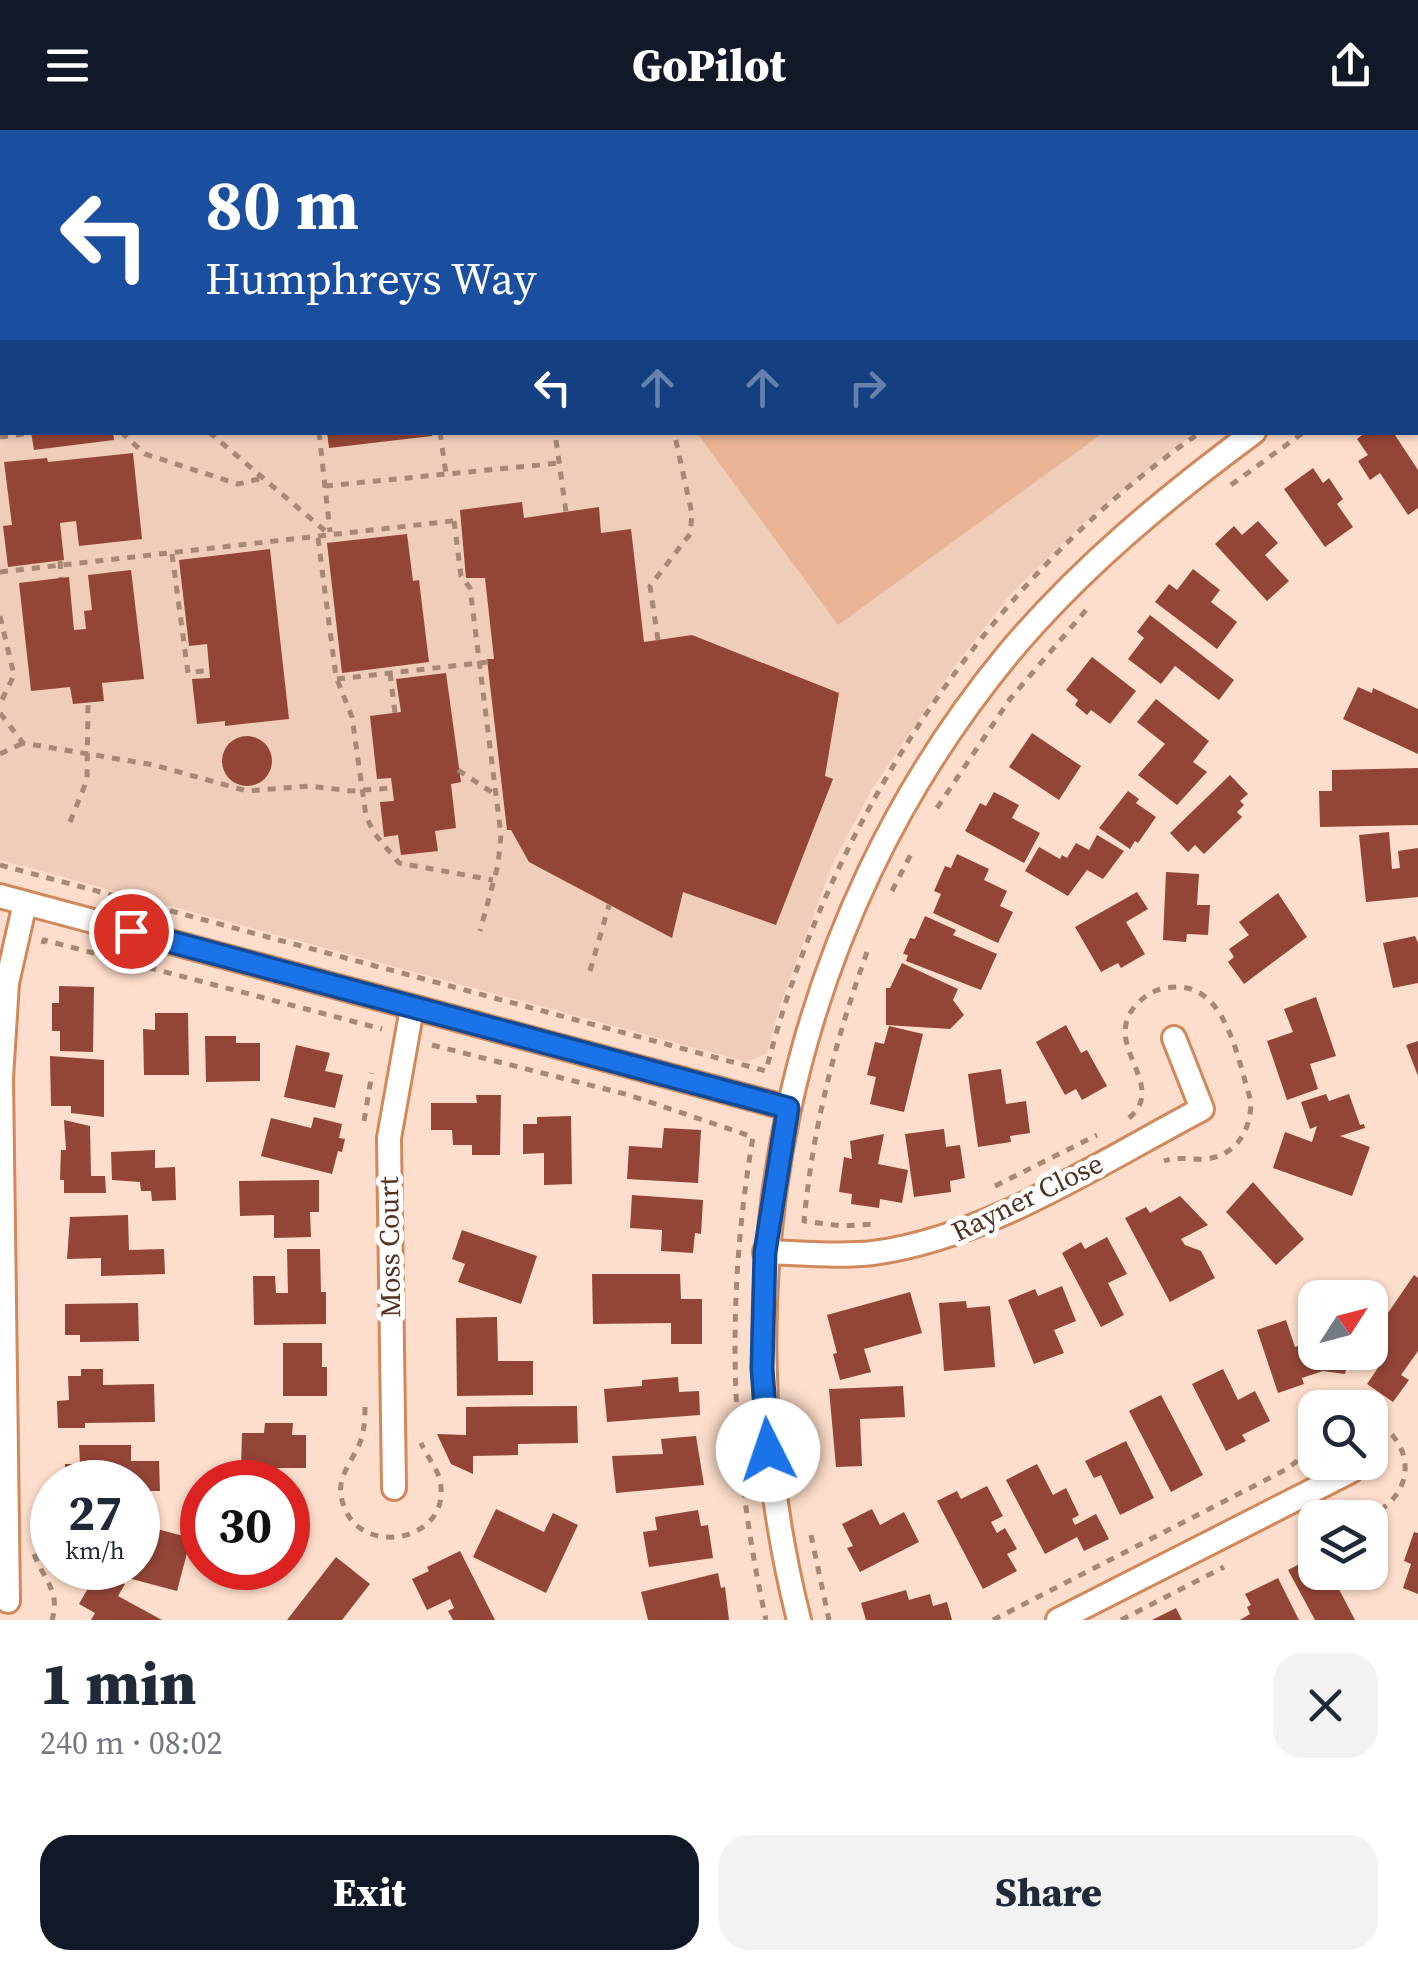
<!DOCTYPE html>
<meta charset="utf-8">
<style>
body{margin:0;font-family:"Source Serif 4",serif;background:#f2f2f3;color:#1f2937;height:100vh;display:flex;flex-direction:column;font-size:38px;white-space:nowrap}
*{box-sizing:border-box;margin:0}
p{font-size:32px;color:#747a83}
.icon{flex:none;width:55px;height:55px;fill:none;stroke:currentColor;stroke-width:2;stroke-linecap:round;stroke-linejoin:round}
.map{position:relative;height:1490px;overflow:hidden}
.details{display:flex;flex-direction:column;background:#fff;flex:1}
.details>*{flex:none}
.banner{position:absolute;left:0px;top:0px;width:1420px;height:305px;box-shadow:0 2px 8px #0004;background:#1a4fa0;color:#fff;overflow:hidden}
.needle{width:65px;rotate:54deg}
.fabs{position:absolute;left:1298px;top:1150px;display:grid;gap:20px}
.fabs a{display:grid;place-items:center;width:90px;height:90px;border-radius:20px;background:#fff;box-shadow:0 2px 8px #0004;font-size:50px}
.speed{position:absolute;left:30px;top:1330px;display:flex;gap:20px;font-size:50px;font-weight:700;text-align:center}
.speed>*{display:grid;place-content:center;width:130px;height:130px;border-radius:50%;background:#fff;box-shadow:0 2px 8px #0004;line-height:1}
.speed small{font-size:25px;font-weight:400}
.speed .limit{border:15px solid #d22;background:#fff;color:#111}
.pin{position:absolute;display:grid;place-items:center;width:85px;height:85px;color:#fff;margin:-42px;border:5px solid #fff;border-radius:50%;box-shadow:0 2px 10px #0007}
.me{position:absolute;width:110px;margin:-55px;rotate:356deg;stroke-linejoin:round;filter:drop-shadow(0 0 8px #0008)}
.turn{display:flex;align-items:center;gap:35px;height:210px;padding:0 40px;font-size:45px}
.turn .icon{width:130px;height:130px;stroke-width:2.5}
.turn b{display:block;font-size:70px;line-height:85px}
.lanes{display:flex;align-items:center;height:95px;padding:0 40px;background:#0003;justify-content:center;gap:50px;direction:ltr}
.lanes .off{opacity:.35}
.round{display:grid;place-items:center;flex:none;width:105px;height:105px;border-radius:30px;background:#f2f2f3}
.headline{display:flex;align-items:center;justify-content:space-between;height:170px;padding:0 40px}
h1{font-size:60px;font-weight:800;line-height:75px}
.cta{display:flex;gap:20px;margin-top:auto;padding:20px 40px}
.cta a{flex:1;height:115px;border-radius:30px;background:#111827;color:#fff;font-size:40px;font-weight:800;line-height:115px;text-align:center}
.cta a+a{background:#f2f2f3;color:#1f2937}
header{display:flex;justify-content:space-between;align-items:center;height:130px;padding:0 40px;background:#111827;color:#fff;font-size:45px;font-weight:800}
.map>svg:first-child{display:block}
.built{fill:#f0cdb9}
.green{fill:#e8b495}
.building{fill:#934537}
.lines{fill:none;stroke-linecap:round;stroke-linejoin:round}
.minor-casing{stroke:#d1885a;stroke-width:28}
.path{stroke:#a78875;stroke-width:5;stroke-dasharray:8 8;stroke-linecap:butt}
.minor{stroke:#fff;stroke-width:22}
.route-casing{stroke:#114b97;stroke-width:25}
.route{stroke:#1a73e8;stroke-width:18}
.labels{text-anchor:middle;stroke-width:10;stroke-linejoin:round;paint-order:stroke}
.street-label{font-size:28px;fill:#523320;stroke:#fff}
</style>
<header><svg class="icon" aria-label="menu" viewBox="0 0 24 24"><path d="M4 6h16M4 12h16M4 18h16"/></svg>GoPilot<svg class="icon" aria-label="share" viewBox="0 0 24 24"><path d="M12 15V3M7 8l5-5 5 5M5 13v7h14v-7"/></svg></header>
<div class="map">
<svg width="1418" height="1490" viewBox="0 0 1418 1490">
<rect width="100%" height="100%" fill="#fdddcb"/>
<polygon class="built" points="0,0 1376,0 1376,2 2,2 2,302 1194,303 1088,389 1011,464 957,533 871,661 833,733 782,870 766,924 747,932 0,730"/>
<polygon class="green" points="697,303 1103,303 838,495"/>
<g class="building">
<polygon points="31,302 113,302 114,310 34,320"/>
<polygon points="327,302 432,302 432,306 329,318"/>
<polygon points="1366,302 1393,302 1418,340 1418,378 1408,385 1380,343 1370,350 1358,331 1368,325 1357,309"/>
<polygon points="133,323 142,409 79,416 76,391 60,393 64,430 8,437 3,396 12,395 4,332 47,328 48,332"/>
<polygon points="1313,338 1323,353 1329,348 1343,369 1337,374 1353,397 1325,417 1284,359"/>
<polygon points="522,372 524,388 599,377 601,403 631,399 644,512 692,505 839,563 825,646 833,649 776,795 683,762 672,808 529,732 511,700 507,700 487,529 494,529 485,448 466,448 460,380"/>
<polygon points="1258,391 1278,413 1265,425 1289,451 1267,471 1215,414 1234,396 1242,405"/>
<polygon points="407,404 413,451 419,450 429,532 342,543 327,413"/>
<polygon points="270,419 289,589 225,596 225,591 197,594 192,549 210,548 207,514 189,516 179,430"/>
<polygon points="1193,439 1220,460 1211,472 1237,492 1217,519 1155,472 1169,454 1177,460"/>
<polygon points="131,440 144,549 102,553 104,571 73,574 70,557 31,561 19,453 69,447 74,500 86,499 84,481 92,480 88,445"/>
<polygon points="1150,485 1234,550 1219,570 1175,536 1161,554 1128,529 1144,508 1137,502"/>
<polygon points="1092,527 1136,561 1110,594 1091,580 1087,585 1075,575 1078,570 1066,560"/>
<polygon points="446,543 461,652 451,654 456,698 435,701 438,721 401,725 398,705 384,707 380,672 394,671 391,648 377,649 370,586 401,582 396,549"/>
<polygon points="1358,557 1372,563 1373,558 1418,579 1418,624 1343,589"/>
<polygon points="1156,569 1209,611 1193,632 1207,642 1177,675 1138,645 1165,614 1137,592"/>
<polygon points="1032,603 1081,636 1059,670 1009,637"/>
<circle cx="247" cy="631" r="25"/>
<polygon points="1418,638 1418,695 1320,697 1319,661 1332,661 1332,640"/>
<polygon points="1230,645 1248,664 1240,671 1244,675 1237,682 1242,687 1204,724 1195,715 1188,722 1170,703"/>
<polygon points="1128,661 1139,669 1136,673 1156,687 1138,713 1135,711 1130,719 1099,698"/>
<polygon points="994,662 1019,675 1012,688 1040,703 1024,733 965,701 980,673 986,676"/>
<polygon points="1389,702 1392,739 1400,738 1398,721 1418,718 1418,767 1366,772 1359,705"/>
<polygon points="1097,705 1124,721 1103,749 1087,740 1068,766 1025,741 1039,717 1060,729 1062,725 1067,728 1076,713 1089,720"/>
<polygon points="957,724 989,739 984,750 1007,761 1000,776 1013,782 998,813 933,783 941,764 934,761 945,736 951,738"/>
<polygon points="1166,742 1199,744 1197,775 1210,775 1208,805 1187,804 1186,812 1163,810"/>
<polygon points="1137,762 1148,779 1126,792 1145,824 1121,838 1118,833 1101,842 1075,797"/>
<polygon points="1278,763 1307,807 1244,854 1228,832 1234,827 1229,819 1249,805 1239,792"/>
<polygon points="925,786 956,800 953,805 997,824 981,860 906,831 908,825 903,824 910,808 915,809"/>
<polygon points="1415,806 1418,813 1418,853 1393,858 1383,813"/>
<polygon points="902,833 958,859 953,870 964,885 950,899 886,895 886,858 890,858"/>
<polygon points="59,856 94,857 93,922 60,921 60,901 52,901 52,873 59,873"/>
<polygon points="1316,867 1336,926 1310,934 1318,959 1287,970 1267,911 1293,902 1284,879"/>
<polygon points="155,883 188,883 189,945 144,945 143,899 155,900"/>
<polygon points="1066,895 1081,923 1087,920 1107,956 1082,970 1076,959 1065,965 1036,912"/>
<polygon points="889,896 923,904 904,982 870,974 876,947 867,945 875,912 884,914"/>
<polygon points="205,906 236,906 236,913 260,913 260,951 206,952"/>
<polygon points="1418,911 1418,946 1406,915"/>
<polygon points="296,915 330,923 325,941 343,945 335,978 284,967"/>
<polygon points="50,926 104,930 104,987 71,983 71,976 51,976"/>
<polygon points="1001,939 1006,974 1026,971 1030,1003 1010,1006 1011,1012 978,1017 968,944"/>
<polygon points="1326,964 1329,971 1349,964 1360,995 1364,994 1365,998 1340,1006 1370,1017 1352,1066 1273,1038 1285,1002 1312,1012 1317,996 1310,999 1301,972"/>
<polygon points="476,965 501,965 500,1025 472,1025 472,1015 453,1015 452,1000 431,1000 431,973 477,973"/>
<polygon points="571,986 572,1054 544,1055 544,1023 523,1024 523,994 537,994 537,987"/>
<polygon points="314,987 342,994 339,1008 345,1009 342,1022 338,1021 332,1044 261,1026 271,988 311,998"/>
<polygon points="64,990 90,996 91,1046 105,1046 106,1063 64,1063 64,1050 60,1050 61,1020 66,1020"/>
<polygon points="664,998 701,1000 698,1053 627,1049 629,1016 662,1018"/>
<polygon points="944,999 946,1017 960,1015 965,1048 950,1051 951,1062 914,1067 905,1004"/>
<polygon points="884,1004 878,1034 908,1040 902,1073 880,1069 879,1078 851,1074 852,1064 839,1062 844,1027 852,1029 850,1011"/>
<polygon points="155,1020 155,1038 175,1037 176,1070 152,1071 151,1061 141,1061 140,1052 112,1050 111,1022"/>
<polygon points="319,1050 319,1082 310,1082 311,1107 274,1108 274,1085 240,1086 239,1051"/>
<polygon points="1253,1052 1304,1109 1276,1135 1226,1082"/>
<polygon points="632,1065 703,1070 701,1104 695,1103 693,1123 661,1121 662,1100 630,1098"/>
<polygon points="1180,1066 1208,1095 1181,1109 1185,1115 1201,1121 1215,1148 1170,1172 1125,1088 1146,1077 1150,1083"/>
<polygon points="128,1085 129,1120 164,1119 165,1144 101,1146 101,1128 67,1129 70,1087"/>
<polygon points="462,1100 537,1126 521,1174 458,1152 465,1134 452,1129"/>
<polygon points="1107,1107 1127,1144 1108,1153 1124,1185 1101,1197 1062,1123 1081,1112 1085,1119"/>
<polygon points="287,1119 320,1119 321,1162 326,1162 326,1194 254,1195 253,1146 275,1146 276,1163 288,1163"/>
<polygon points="592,1144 680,1144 681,1169 702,1169 702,1214 671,1214 671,1193 593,1194"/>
<polygon points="1414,1145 1418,1148 1418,1221 1401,1245 1409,1250 1393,1272 1367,1254 1382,1232 1376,1228 1381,1221 1370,1213 1370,1209"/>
<polygon points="1062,1156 1076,1191 1054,1200 1064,1223 1034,1234 1008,1170 1035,1159 1038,1166"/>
<polygon points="910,1162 922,1203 864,1219 871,1242 840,1250 833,1224 837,1223 827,1185"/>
<polygon points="966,1171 967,1178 990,1176 995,1237 944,1241 939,1173"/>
<polygon points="138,1173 139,1211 80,1212 80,1205 65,1205 65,1174"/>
<polygon points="497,1187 498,1231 533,1231 533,1265 457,1266 456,1188"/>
<polygon points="1286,1190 1295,1217 1315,1210 1315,1222 1350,1222 1345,1244 1323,1241 1302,1248 1304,1254 1278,1263 1257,1200"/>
<polygon points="283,1213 322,1213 322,1237 327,1237 327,1266 283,1266"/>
<polygon points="81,1239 103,1239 103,1255 154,1254 155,1292 85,1293 85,1298 58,1298 57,1271 69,1270 68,1246 81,1246"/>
<polygon points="1223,1239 1238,1270 1255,1261 1270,1291 1242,1305 1246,1311 1226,1321 1192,1254"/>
<polygon points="678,1247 679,1262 699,1261 700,1285 607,1292 604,1259 642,1256 642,1250"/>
<polygon points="903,1256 905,1287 860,1289 862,1336 836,1337 829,1259"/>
<polygon points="1161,1265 1203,1345 1171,1362 1129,1281"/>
<polygon points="577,1276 578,1313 518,1314 518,1325 473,1326 473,1344 451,1334 437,1304 466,1305 466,1277"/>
<polygon points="265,1293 293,1293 292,1305 306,1305 306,1338 241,1338 242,1303 264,1303"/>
<polygon points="696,1306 704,1355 616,1363 612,1326 663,1324 661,1309"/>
<polygon points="1126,1311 1154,1368 1120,1385 1101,1345 1094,1348 1085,1331"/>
<polygon points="79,1315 131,1315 131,1331 159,1331 160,1361 138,1361 138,1352 65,1352 65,1334 80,1334"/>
<polygon points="1037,1334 1053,1365 1066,1358 1079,1385 1072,1389 1075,1395 1096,1384 1109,1409 1084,1421 1077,1407 1045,1424 1006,1350"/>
<polygon points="987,1356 1003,1386 991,1392 997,1403 1005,1398 1017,1419 1007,1424 1017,1441 983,1459 937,1371 957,1361 961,1369"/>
<polygon points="288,1375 299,1399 295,1401 304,1419 288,1427"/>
<polygon points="496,1379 544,1402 553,1383 578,1395 546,1463 473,1427"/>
<polygon points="872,1379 880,1395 904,1382 919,1412 860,1442 847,1418 853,1416 842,1394"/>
<polygon points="698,1380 701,1396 708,1395 713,1428 649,1437 643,1402 657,1400 655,1387"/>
<polygon points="138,1394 191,1408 177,1461 94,1439 138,1438"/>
<polygon points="1414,1402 1418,1403 1418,1464 1403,1458 1411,1434 1404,1431"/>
<polygon points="460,1421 495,1490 453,1490 448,1481 454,1478 450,1469 427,1480 412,1449 429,1441 427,1437"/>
<polygon points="1315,1426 1315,1442 1330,1442 1355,1490 1315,1490 1288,1440"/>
<polygon points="336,1427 370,1454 342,1490 287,1490"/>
<polygon points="718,1443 721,1458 725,1457 729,1490 648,1490 641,1462"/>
<polygon points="95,1446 125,1454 118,1466 162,1490 91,1490 95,1483 79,1474"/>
<polygon points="1278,1448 1299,1490 1240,1490 1250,1484 1247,1477 1251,1475 1245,1464"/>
<polygon points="906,1460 909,1470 930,1464 933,1476 947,1472 952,1490 866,1490 861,1473"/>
<polygon points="1176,1478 1182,1490 1152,1490"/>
</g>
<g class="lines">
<defs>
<g id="minor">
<polyline points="0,766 788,978"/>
<path d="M765 1122C801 1123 838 1127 873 1123 987 1108 1101 1032 1202 979L1174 908"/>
<polyline points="394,1358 389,1008 412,878"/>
<polyline points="8,1471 1,948 7,853 25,773"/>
<path d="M799 1490C714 1153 786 794 1008 524 1080 438 1165 368 1254 302"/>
<polyline points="1058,1490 1351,1341"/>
</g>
</defs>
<use href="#minor" class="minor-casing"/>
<g class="path">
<polyline points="102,0 103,2"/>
<polyline points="176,0 176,2"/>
<polyline points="204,0 204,2"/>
<polyline points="1087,0 1091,2"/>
<polyline points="121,302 145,324 238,354 263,348"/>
<polyline points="209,302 330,405"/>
<polyline points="319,302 330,402"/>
<polyline points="440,302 446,344"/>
<polyline points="0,307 38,302"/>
<polyline points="556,310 566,382"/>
<polyline points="1231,355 1304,302"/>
<polyline points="325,356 559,333"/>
<polyline points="454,391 461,446 470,458 501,705 498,735 480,801"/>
<polyline points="318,408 336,547 352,587 366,686 374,703 399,733 493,750"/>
<polyline points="172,424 188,543 209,540"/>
<polyline points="60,431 61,448"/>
<polyline points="0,442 461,390"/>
<polyline points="0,486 14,545 0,574"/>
<polyline points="658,510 650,456 690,404 692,384 674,302"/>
<polyline points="390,543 395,583"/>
<polyline points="337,549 488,532"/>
<polyline points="0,583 23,613 154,635 247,661 310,656 351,661 392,658"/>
<polyline points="0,624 23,613"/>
<polyline points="458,640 496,665"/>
<polyline points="937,678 1010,569 1087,479"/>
<polyline points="70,692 87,650 88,573"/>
<path d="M0 735 766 941C828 693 988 447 1201 302"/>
<polyline points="892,761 912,722"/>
<polyline points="43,814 44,810 382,899"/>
<path d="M867 822C835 912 813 996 804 1091L842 1096 876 1094"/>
<polyline points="590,841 609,775"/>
<path d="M432 915 629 965 753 1007C725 1171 730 1327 766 1490"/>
<path d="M1129 988C1171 953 1094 912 1141 870 1151 861 1162 857 1176 857 1228 856 1238 933 1251 971 1251 1001 1236 1026 1205 1029 1190 1030 1178 1026 1164 1031"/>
<polyline points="364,991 372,943"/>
<polyline points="995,1056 1097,1005"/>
<path d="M365 1277C365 1291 364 1303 359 1315 352 1331 338 1346 341 1365 351 1433 458 1413 439 1347 435 1335 426 1325 421 1313"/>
<polyline points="1324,1388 1344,1388"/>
<path d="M1366 1388C1417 1366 1418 1313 1370 1288"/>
<polyline points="811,1405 829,1490"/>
<path d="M34 1424C43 1449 61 1461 52 1490"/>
<polyline points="993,1490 1287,1339 1297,1331 1315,1304"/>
<polyline points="1121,1490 1224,1437"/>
</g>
<use href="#minor" class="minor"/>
</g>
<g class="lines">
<defs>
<polyline id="route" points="131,801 788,978 765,1122 762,1238 768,1320"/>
</defs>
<use href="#route" class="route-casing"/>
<use href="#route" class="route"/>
</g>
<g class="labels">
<g class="street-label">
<text transform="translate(1027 1067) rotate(-26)" y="10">Rayner Close</text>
<text transform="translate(389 1117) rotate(-91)" y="10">Moss Court</text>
</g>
</g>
</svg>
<div class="fabs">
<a><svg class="needle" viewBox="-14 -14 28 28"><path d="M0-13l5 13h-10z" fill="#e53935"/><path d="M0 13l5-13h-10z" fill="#747a83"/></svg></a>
<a><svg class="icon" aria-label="search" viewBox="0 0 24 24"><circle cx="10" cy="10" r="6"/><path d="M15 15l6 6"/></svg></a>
<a><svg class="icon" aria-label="layers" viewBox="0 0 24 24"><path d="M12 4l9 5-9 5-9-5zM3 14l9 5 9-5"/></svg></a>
</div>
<div class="speed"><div>27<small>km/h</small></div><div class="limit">30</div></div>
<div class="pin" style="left:131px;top:801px;background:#d93025"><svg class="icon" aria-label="arrive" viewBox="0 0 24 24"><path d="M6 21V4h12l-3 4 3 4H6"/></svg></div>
<svg class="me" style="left:768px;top:1320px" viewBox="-20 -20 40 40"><circle r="19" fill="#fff"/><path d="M0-13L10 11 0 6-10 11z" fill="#1a73e8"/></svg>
<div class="banner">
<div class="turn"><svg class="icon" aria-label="left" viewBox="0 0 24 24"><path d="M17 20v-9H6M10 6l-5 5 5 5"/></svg><div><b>80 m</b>Humphreys Way</div></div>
<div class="lanes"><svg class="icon" aria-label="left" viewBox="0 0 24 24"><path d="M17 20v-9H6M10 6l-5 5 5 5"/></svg><svg class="icon off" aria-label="ahead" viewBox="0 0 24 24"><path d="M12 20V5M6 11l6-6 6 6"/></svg><svg class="icon off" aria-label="ahead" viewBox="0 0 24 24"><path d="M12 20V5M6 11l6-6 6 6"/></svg><svg class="icon off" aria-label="right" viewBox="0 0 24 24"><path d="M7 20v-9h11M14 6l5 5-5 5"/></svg></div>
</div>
</div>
<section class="details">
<div class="headline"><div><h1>1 min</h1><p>240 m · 08:02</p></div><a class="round"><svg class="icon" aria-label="close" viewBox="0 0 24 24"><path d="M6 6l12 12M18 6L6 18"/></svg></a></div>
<div class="cta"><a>Exit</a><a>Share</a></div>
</section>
